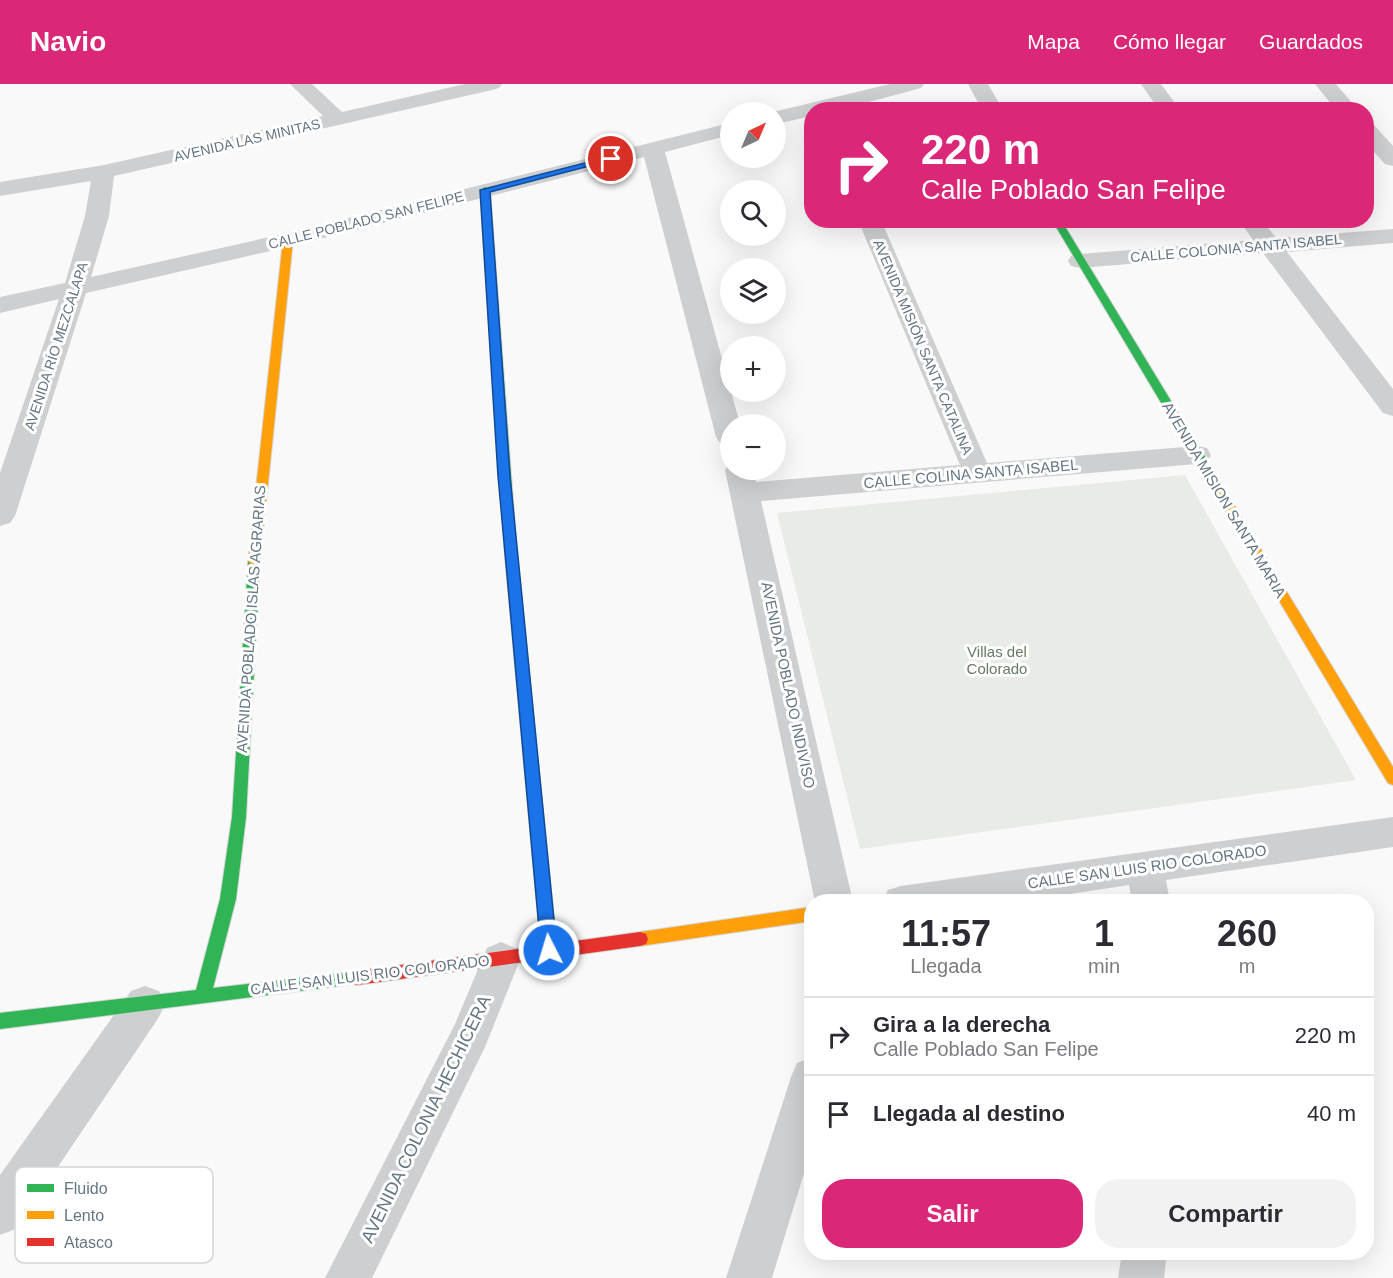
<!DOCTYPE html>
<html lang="es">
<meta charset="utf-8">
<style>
body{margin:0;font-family:Helvetica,sans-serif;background:#f2f2f3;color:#2b2b33;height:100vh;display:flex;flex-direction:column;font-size:22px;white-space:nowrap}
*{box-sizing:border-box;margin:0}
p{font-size:20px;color:#7c7c81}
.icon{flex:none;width:33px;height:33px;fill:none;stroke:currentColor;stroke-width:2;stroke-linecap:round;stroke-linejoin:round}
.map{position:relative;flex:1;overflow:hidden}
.sheet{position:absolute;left:804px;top:810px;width:570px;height:366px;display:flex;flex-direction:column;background:#fff;border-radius:24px;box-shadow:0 6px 24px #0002}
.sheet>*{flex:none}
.guide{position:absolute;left:804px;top:18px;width:570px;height:126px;border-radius:24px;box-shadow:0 6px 24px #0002;background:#db2777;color:#fff;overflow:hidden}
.needle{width:39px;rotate:44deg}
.buttons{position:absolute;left:720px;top:18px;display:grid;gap:12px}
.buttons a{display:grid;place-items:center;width:66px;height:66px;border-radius:50%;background:#fff;box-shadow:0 6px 24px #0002;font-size:30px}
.pin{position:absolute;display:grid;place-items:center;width:51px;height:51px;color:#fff;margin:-26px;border:3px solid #fff;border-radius:50%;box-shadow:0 2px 6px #0007}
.me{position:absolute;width:66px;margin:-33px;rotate:355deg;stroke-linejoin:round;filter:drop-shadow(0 0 4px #0008)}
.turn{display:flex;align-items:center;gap:21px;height:126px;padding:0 18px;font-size:27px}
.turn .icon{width:78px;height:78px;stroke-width:2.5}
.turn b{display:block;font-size:42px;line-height:51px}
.eta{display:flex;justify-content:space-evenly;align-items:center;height:102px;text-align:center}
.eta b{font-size:36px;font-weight:600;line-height:42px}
.cta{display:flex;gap:12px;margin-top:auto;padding:12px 18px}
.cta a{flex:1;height:69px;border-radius:24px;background:#db2777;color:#fff;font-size:24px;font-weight:600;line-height:69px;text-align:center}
.cta a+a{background:#f2f2f3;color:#2b2b33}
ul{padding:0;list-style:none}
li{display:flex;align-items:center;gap:18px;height:78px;padding:0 18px;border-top:2px solid #e1e1e2}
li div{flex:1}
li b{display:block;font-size:22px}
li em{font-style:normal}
header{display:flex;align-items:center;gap:36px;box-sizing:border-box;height:84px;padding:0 30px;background:#db2777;color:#fff}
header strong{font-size:28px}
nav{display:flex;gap:33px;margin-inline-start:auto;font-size:21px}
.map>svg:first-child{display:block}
.green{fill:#e8ebe6}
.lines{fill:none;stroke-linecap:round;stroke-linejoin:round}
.fast-casing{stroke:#d5d6d7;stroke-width:2}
.slow-casing{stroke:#d5d6d7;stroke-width:2}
.jam-casing{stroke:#d5d6d7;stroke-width:2}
.street{fill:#cecfd0;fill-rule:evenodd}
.fast{fill:#30b455;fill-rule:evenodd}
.slow{fill:#ff9f0a;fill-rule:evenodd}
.jam{fill:#e5322d;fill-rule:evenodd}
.route{fill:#1a73e8;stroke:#114b97;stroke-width:1.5}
.labels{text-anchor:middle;stroke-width:6;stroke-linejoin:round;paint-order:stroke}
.far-street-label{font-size:14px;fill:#657683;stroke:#fff}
.street-label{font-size:15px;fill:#657683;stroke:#fff}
.park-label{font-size:15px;fill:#687a64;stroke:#fff}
.near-street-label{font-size:18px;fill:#657683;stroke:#fff}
.key{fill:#fff;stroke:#d1d6da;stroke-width:1.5}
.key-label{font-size:16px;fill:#657683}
</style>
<header>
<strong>Navio</strong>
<nav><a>Mapa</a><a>Cómo llegar</a><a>Guardados</a></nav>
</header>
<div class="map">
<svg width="1393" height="1194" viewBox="0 0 1393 1194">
<rect width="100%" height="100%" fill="#f9f9f9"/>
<polygon class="green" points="1185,391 1356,696 860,765 777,429"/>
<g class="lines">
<defs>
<g id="fast">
<polygon points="485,103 490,106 517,471 511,475 505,471 480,106"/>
<polygon points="1052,136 1061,136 1216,391 1214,394 1206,394"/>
<polygon points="254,474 260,478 246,733 236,815 213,904 357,887 363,889 365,894 363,899 0,945 0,929 196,906 220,815 232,733 248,478"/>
</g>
<g id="slow">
<polygon points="288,153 293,156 260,478 254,482 248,478 283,156"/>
<polygon points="1210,387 1216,391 1393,683 1393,701 1388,699 1204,391"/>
<polygon points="511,467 517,471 557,866 555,871 549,873 543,871 541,866 505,471"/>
<polygon points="812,823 812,837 640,862 634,860 632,855 634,850 640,848"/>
</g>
<polygon id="jam" points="640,848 646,850 648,855 646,860 640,862 357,901 351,899 349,894 351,889 357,887"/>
</defs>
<use href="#fast" class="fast-casing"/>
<use href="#slow" class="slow-casing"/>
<use href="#jam" class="jam-casing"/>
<g class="street">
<polygon points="290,0 312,0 342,28 465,0 502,0 499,4 492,6 114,92 109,132 91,193 288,149 730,39 730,51 665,68 740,340 730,340 730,362 720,359 716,353 644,73 288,163 86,209 15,432 10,439 0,442 0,389 59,215 0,229 0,213 65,199 85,132 91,97 0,112 0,98 104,81 323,32"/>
<polygon points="890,0 924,0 921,4 839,26 812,26 812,32 776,40 776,28 773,28"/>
<polygon points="968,0 988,0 1003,26 982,26"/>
<polygon points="1141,0 1161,0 1180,26 1159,26"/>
<polygon points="1315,0 1336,0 1358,26 1336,26"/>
<polygon points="1366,40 1374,41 1393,62 1393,82 1385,80 1366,59"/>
<polygon points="858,136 881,136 987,379 1197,362 1207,364 1211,371 1207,378 1197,380 761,417 853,818 815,818 725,386 730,379 730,386 753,386 756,398 960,381"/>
<polygon points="1239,136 1262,136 1276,154 1393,145 1393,159 1287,168 1393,305 1393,332 1383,329 1263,169 1080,184 1071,182 1068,177 1071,172 1080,170 1253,156"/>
<polygon points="1393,733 1393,763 1166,796 1170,818 1132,818 1129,801 1018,818 882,818 888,806 901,802"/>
<polygon points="501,858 515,864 520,876 485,963 372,1194 325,1194 455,940 487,864"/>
<polygon points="145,902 159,907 165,920 159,933 16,1145 0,1151 0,1091 131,907"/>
<polygon points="812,973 812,1063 772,1194 726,1194 791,993 797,979"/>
<polygon points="1122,1168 1167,1168 1164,1194 1118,1194"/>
</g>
<use href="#fast" class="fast"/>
<use href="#slow" class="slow"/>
<use href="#jam" class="jam"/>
</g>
<polygon class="route" points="608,73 616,75 490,108 510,392 557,866 555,871 549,874 544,871 541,866 498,392 480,106"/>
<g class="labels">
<g class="far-street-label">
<text transform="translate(247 56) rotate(-13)" y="5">AVENIDA LAS MINITAS</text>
<text transform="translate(366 136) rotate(-14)" y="5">CALLE POBLADO SAN FELIPE</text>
<text transform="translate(1236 164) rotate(-5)" y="5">CALLE COLONIA SANTA ISABEL</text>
<text transform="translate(56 262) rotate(-72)" y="5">AVENIDA RÍO MEZCALAPA</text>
<text transform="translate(923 263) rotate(67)" y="5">AVENIDA MISIÓN SANTA CATALINA</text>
</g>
<g class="street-label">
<text transform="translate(971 390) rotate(-5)" y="5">CALLE COLINA SANTA ISABEL</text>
<text transform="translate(1224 416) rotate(59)" y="5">AVENIDA MISION SANTA MARIA</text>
<text transform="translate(251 535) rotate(-86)" y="5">AVENIDA POBLADO ISLAS AGRARIAS</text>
<text transform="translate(788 601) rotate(78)" y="5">AVENIDA POBLADO INDIVISO</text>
<text transform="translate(1147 783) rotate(-8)" y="5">CALLE SAN LUIS RIO COLORADO</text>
<text transform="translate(370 891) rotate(-7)" y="5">CALLE SAN LUIS RIO COLORADO</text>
</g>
<g class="park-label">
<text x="997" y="573">Villas del<tspan x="997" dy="17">Colorado</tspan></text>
</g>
<g class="near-street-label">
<text transform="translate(426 1035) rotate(-64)" y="6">AVENIDA COLONIA HECHICERA</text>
</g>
</g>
<rect x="15" y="1083" width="198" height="96" rx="9" class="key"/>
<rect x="27" y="1100" width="27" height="8" fill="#30b455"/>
<rect x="27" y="1127" width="27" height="8" fill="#ff9f0a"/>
<rect x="27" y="1154" width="27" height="8" fill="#e5322d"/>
<g class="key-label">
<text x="64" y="1110">Fluido</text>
<text x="64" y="1137">Lento</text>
<text x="64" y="1164">Atasco</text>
</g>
</svg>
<div class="buttons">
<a><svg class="needle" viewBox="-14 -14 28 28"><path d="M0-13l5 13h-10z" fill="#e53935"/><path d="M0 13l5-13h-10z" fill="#7c7c81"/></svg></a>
<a><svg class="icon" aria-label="search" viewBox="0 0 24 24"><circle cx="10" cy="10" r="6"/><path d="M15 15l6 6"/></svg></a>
<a><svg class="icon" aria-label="layers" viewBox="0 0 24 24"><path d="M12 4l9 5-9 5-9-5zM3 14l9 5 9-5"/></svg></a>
<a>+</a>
<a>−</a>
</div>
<div class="pin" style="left:611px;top:75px;background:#d93025"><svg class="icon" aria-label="arrive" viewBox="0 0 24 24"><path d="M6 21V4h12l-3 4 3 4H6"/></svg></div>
<svg class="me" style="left:549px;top:866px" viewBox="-20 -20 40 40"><circle r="17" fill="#1a73e8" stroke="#fff" stroke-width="3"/><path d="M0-11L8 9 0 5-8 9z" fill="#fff"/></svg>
<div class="guide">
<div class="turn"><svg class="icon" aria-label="right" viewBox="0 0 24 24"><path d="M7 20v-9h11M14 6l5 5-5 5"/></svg><div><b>220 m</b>Calle Poblado San Felipe</div></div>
</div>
<section class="sheet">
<div class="eta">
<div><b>11:57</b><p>Llegada</p></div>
<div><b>1</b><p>min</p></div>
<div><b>260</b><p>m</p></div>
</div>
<ul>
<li><svg class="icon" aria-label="right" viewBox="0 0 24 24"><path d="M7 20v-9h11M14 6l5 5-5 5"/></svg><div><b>Gira a la derecha</b><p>Calle Poblado San Felipe</p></div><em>220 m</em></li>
<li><svg class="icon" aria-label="arrive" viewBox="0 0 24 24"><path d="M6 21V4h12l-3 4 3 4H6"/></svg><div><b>Llegada al destino</b></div><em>40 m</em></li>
</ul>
<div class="cta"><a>Salir</a><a>Compartir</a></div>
</section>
</div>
